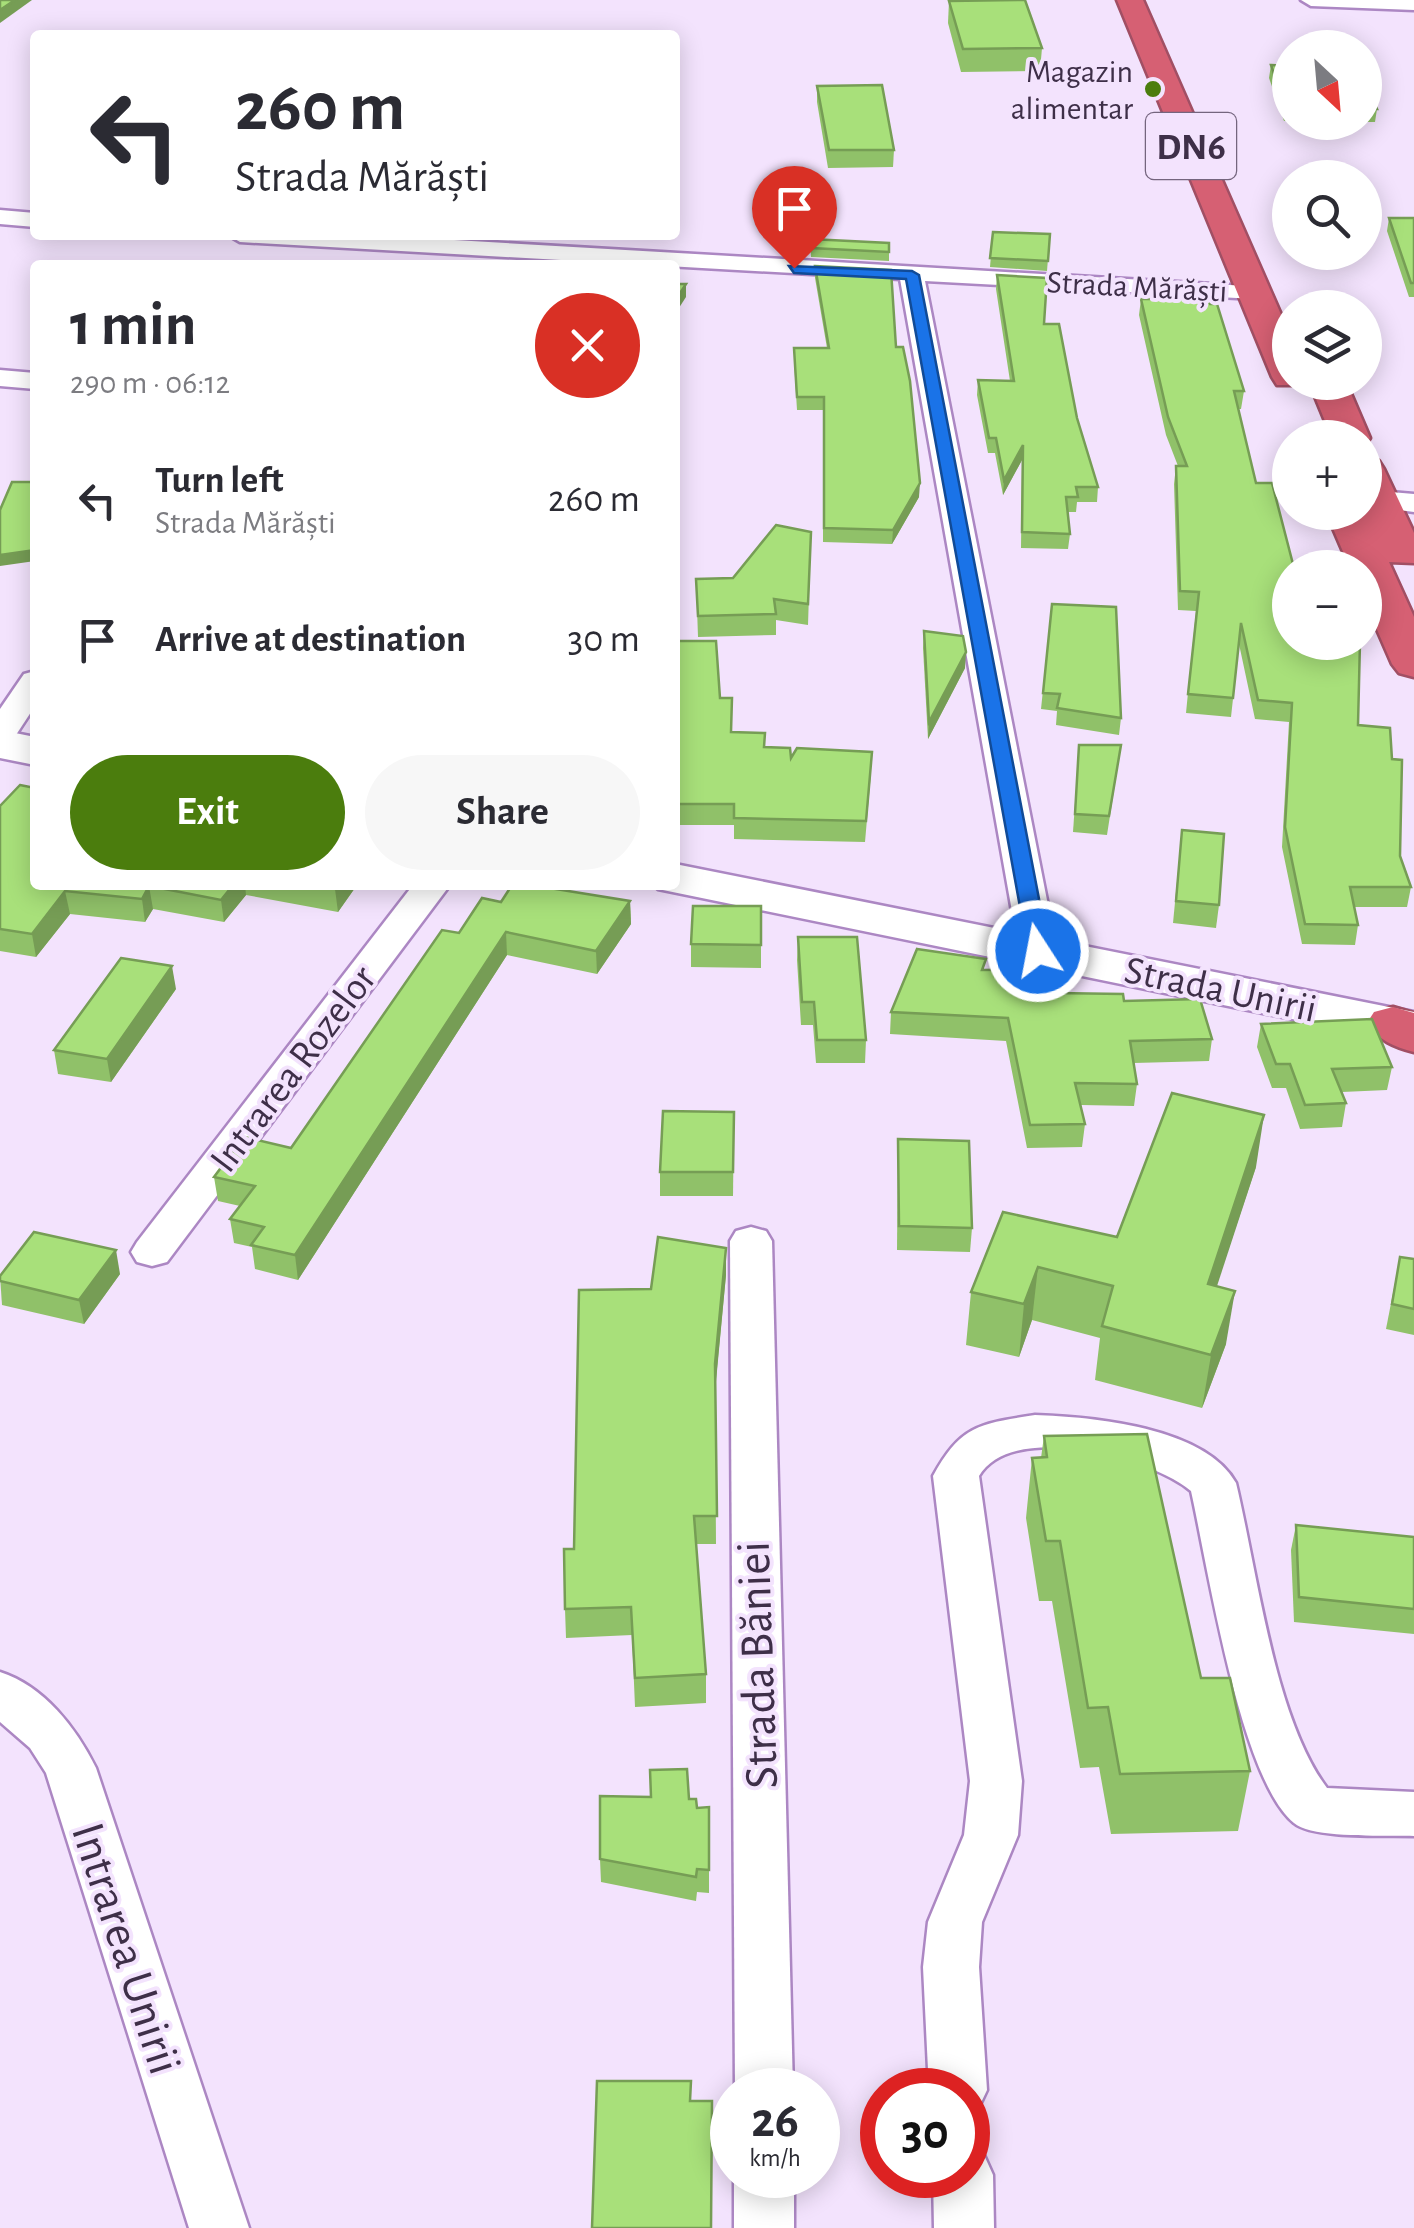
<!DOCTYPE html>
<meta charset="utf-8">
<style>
body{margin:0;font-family:"Alegreya Sans",sans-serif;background:#f7f7f7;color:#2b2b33;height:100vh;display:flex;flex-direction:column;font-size:38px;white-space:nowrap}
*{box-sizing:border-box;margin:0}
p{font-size:32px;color:#7c7c81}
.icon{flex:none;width:55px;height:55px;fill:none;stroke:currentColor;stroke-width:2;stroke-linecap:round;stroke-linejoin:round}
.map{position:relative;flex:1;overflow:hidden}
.side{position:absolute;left:30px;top:260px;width:650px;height:630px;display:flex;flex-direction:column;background:#fff;border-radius:10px;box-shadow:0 5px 25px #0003}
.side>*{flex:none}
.hud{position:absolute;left:30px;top:30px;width:650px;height:210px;border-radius:10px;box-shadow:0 5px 25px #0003;background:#fff;color:#2b2b33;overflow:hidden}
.needle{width:65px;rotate:154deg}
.controls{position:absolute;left:1272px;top:30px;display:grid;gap:20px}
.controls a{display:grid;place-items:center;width:110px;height:110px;border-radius:50%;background:#fff;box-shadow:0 5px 25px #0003;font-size:50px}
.speed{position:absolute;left:710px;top:2068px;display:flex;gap:20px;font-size:50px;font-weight:700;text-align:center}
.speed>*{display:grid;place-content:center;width:130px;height:130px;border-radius:50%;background:#fff;box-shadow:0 5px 25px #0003;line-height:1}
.speed small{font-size:25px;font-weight:400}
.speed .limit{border:15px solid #d22;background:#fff;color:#111}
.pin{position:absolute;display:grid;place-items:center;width:85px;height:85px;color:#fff;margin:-102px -42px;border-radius:50% 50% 50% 0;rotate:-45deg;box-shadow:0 0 10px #0007}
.pin .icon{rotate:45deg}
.me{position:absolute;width:110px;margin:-55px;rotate:349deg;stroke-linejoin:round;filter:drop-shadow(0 0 8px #0008)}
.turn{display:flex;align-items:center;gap:35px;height:210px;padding:0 40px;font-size:45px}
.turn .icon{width:130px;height:130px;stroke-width:2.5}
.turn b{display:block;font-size:70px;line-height:85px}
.round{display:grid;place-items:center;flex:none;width:105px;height:105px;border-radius:52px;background:#f7f7f7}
.headline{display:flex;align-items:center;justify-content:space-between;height:170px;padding:0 40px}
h1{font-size:60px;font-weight:700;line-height:75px}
.cta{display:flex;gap:20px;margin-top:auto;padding:20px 40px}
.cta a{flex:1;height:115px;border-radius:60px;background:#4b7d0d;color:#fff;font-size:40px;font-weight:700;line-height:115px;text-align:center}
.cta a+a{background:#f7f7f7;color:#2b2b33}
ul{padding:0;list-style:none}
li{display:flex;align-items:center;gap:30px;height:140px;padding:0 40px}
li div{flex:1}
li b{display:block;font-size:38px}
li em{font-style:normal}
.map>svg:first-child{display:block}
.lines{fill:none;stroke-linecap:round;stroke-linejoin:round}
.street-casing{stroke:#ac87c3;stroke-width:5}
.secondary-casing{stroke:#ac87c3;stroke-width:5}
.highway-casing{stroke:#a14f64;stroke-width:5}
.street{fill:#fff;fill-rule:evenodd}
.secondary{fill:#fff;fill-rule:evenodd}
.highway{fill:#d66073;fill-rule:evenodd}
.wall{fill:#90c169}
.shaded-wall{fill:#769d55}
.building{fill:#a8e07a;stroke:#769d55;stroke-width:2.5}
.route{fill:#1a73e8;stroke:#114b97;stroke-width:2.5}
.poi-dot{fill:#4b7d0d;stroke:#f3e3fd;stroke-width:4}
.labels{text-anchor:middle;stroke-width:8;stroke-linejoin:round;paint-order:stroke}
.far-poi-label{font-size:32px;fill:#3e2f48;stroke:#f3e3fd;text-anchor:end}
.far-street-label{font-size:32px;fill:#3e2f48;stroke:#f3e3fd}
.shield{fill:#f3e3fd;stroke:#74657e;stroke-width:2.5}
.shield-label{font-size:38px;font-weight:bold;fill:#3e2f48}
.street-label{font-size:40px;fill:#3e2f48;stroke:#f3e3fd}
.near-street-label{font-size:48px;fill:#3e2f48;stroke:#f3e3fd}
</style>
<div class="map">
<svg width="1414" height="2228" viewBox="0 0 1414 2228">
<rect width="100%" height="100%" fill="#f3e3fd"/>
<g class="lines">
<defs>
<g id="street">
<polygon points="1301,0 1414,0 1414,10 1311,6"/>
<polygon points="0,210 35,213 35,227 0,224"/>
<polygon points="228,235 368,235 1264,287 1267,292 1264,297 1255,299 925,281 1057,951 1051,959 1025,959 1019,951 900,279 240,242"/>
<polygon points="0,370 35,373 35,389 0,386"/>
<polygon points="1379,491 1414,494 1414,512 1369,506 1365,499"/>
<polygon points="35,671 35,706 12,741 0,744 0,709 24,674"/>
<polygon points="413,885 450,885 167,1262 152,1266 137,1262 131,1252 137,1242"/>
<polygon points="751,1227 766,1231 772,1241 793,2090 735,2090 730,1241 736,1231"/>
<path d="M1035 1415C1093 1417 1205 1427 1236 1483 1257 1570 1274 1718 1327 1788L1414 1792V1836C1388 1835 1312 1839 1294 1823 1240 1780 1207 1562 1191 1491 1151 1457 1012 1420 979 1476L1022 1781 1018 1835 982 1922 979 1967 987 2090 978 2109 968 2113V2090H929L923 1967 928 1922 964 1835 970 1781 933 1476C961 1425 979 1424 1035 1415Z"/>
<path d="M0 1672C44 1686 76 1728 96 1768L249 2228H189L46 1773 30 1748 0 1722Z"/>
<polygon points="968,2149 984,2155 993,2175 994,2228 934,2228 933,2175 968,2175"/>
<rect x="734" y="2175" width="60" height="53"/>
</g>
<g id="secondary">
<polygon points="0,730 35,737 35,765 0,758"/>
<polygon points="675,864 1414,1012 1414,1044 658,889 655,885 675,885"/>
</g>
<g id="highway">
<polygon points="1117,0 1143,0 1290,335 1290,382 1303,385 1277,385 1272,377"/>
<polygon points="1309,382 1346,382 1370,438 1365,445 1365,438 1332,438"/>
<polygon points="1365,457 1379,461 1384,469 1414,533 1414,563 1389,562 1414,617 1414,677 1399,673 1392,664 1365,602 1365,568 1350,568 1326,512 1365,512"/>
<path d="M1393 1007 1414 1013V1052C1394 1047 1378 1040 1367 1023L1374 1012Z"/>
</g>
</defs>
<use href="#street" class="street-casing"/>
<use href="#secondary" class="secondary-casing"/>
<use href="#highway" class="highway-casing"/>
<use href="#street" class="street"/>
<use href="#secondary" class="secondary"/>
<use href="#highway" class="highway"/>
</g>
<g class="wall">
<polygon points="949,1 1042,48 1040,71 961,72 948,23"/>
<polygon points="1271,65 1290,66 1290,121 1284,121 1269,78"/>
<polygon points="1365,82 1377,109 1375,122 1365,122"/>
<polygon points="817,86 894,150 893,167 828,168 817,102"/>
<polygon points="1389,218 1414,218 1414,297 1409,297 1387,231"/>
<polygon points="993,232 1050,234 1047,271 990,267"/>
<polygon points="810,239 889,252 889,261 811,257"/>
<polygon points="815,266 896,347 919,497 892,544 823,542 823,410 797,410 794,361 794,348 827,348 815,278"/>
<polygon points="997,275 1044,324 1077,418 1098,487 1097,502 1077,502 1076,512 1068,512 1070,534 1068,549 1021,548 1022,460 1003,495 995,453 988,453 977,395 978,380 1010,381 996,289"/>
<polygon points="1141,299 1244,391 1241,409 1238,409 1256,483 1290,568 1358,725 1392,759 1400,856 1411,887 1407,907 1354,907 1358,925 1355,945 1302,944 1282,847 1289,722 1255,719 1239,644 1231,717 1186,713 1196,611 1178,610 1174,484 1176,466 1178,466 1166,435 1139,315"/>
<polygon points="811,532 808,625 776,620 776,635 698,637 696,579 733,578"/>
<polygon points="1052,604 1121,718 1119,735 1056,725 1057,711 1041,709"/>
<polygon points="924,631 965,668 928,739 923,648"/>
<polygon points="675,641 720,698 732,732 791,758 871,773 865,842 734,839 734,825 675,825"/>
<polygon points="1121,745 1107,835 1073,832 1079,746"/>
<polygon points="0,806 35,885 357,885 338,912 246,895 224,922 153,909 145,922 70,914 36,957 0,951"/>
<polygon points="1182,830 1219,905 1216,928 1173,923"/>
<polygon points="630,901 631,924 597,974 507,955 298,1280 255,1269 252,1247 234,1243 230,1219 240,1206 218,1201 214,1177 291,1148 459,933 501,902"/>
<polygon points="761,906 761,968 691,967 691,944"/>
<polygon points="798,937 866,1040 865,1063 816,1063 813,1025 801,1025 797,960"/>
<polygon points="985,970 1055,993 1124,1001 1212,1039 1209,1061 1134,1063 1137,1084 1134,1106 1081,1105 1085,1124 1082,1147 1027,1148 1006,1041 890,1034 891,1012"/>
<polygon points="176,989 111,1082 58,1074 54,1050"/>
<polygon points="1261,1024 1392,1067 1387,1090 1342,1092 1346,1103 1342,1127 1300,1129 1286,1088 1272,1088 1257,1047"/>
<polygon points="734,1112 733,1196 660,1196 660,1172"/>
<polygon points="898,1139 972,1228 970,1252 897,1250"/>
<polygon points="1256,1167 1216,1286 1226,1344 1202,1408 1095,1380 1100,1338 1032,1320 1019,1357 966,1345 971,1292 1117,1237"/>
<polygon points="726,1248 726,1275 715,1389 716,1544 696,1544 706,1674 706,1703 635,1707 632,1635 566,1638 565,1609 574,1549 651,1289"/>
<polygon points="1400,1257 1414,1259 1414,1335 1386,1329"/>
<polygon points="120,1274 84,1324 2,1305 0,1276"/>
<polygon points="1044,1436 1201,1678 1250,1771 1238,1831 1111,1834 1099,1767 1080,1768 1052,1601 1039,1601 1026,1518 1032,1458 1041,1458"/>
<polygon points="1296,1525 1414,1537 1414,1634 1294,1622 1291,1550"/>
<polygon points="689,1799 697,1808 709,1807 709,1893 697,1892 696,1901 601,1882 600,1859"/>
</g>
<g class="shaded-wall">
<polygon points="15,0 32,0 0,23 0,10"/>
<polygon points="686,284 686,297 675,314 675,301"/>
<polygon points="1023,445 1022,460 1003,495 1004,480"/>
<polygon points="920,483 919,497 892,544 893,530"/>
<polygon points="35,550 35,561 0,566 0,555"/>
<polygon points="966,652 965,668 928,739 929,722"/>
<polygon points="233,885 245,885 246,895 224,922 221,900"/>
<polygon points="338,885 357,885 338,912 335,889"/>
<polygon points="149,886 153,909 145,922 142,899"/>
<polygon points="65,891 70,914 36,957 32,934"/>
<polygon points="630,901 631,924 597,974 596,951"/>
<polygon points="506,932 507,955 298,1280 295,1255"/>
<polygon points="172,966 176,989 111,1082 107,1059"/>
<polygon points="1264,1115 1256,1167 1200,1338 1208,1284"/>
<polygon points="726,1248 726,1275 715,1392 715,1364"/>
<polygon points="116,1250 120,1274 84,1324 79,1300"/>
<polygon points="1038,1267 1032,1320 1019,1357 1024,1304"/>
<polygon points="1235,1291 1226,1344 1202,1408 1211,1355"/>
</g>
<g class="building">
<polygon points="0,0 15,0 0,10"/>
<polygon points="1025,0 1042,48 963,49 949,1"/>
<polygon points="1271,65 1290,66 1290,108 1285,107"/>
<polygon points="1365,82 1377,109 1365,109"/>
<polygon points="882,85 894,150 829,150 817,86"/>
<polygon points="1389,218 1414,218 1414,283 1411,283"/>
<polygon points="993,232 1050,234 1048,261 990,258"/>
<polygon points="810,239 889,243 889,252 811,248"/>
<polygon points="815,266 891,270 896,347 903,347 910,381 920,483 893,530 824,528 824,397 797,397 794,348 829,348"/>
<polygon points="997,275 1047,278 1044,324 1059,324 1077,418 1098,487 1076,487 1078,497 1066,497 1070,534 1022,532 1023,445 1004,480 996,438 989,438 978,380 1014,381"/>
<polygon points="675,284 686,284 675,301"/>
<polygon points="1141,299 1208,299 1210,304 1217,304 1244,391 1234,391 1256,483 1272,483 1294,568 1290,568 1290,642 1360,642 1358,725 1390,728 1392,759 1402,760 1400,856 1411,887 1350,887 1358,925 1305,924 1285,827 1292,703 1258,700 1241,623 1233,698 1188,694 1199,592 1180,591 1176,466 1187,466 1168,417"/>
<polygon points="12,482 35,482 35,550 0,555 0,510"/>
<polygon points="776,525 811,532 808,604 774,599 776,614 698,616 696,579 733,578"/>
<polygon points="1052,604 1116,607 1121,718 1057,708 1060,694 1043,693"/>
<polygon points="924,631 963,636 966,652 929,722"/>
<polygon points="675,641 716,641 720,698 732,698 731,732 765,733 764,747 790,748 791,758 797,748 872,752 866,821 734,818 734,804 675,804"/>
<polygon points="1079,745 1121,745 1109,816 1075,814"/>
<polygon points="20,785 35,788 35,885 233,885 221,900 149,886 142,899 65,891 32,934 0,929 0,806"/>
<polygon points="1182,830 1224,834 1219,905 1176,901"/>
<polygon points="313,885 338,885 335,889"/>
<polygon points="512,885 531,885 630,901 596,951 506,932 295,1255 251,1245 264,1227 230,1219 255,1186 214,1177 244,1137 291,1148 442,930 459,933 482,898 501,902"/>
<polygon points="693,906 761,906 761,945 691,944"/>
<polygon points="798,937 857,937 866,1040 817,1040 814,1002 802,1002"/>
<polygon points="917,949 986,959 982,970 1050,969 1055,993 1123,994 1124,1001 1200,999 1212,1039 1130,1041 1137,1084 1075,1083 1085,1124 1030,1125 1008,1018 891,1012"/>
<polygon points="121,958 172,966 107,1059 54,1050"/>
<polygon points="1372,1019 1392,1067 1332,1069 1346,1103 1305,1105 1290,1064 1276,1064 1261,1024"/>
<polygon points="1172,1093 1264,1115 1208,1284 1235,1291 1211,1355 1102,1326 1113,1286 1038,1267 1024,1304 971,1292 1003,1212 1117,1237"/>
<polygon points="663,1111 734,1112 733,1172 660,1172"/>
<polygon points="898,1139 969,1141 972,1228 899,1226"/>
<polygon points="34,1232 116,1250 79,1300 0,1281 0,1276"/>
<polygon points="658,1237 726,1248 715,1364 717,1516 694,1516 706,1674 635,1678 631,1607 565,1609 564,1549 574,1549 579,1290 651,1289"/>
<polygon points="1400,1257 1414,1259 1414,1309 1392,1304"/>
<polygon points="1147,1434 1201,1678 1230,1678 1250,1771 1120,1774 1108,1707 1088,1708 1060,1541 1046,1541 1032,1458 1047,1457 1044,1436"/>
<polygon points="1296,1525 1414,1537 1414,1609 1299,1597"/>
<polygon points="687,1769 689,1799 696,1799 697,1808 709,1807 709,1870 697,1869 696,1877 600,1859 600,1796 651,1797 650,1770"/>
<polygon points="597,2081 691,2081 690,2101 712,2101 711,2228 592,2228"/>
</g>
<polygon class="route" points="789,266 912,271 919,275 1049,951 1046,955 1031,955 1028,951 906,279 794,273"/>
<circle class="poi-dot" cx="1153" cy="89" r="10"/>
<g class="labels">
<g class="far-poi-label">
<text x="1133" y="82">Magazin<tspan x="1133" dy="37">alimentar</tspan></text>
</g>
<g class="far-street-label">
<text transform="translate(1137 286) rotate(3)" y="11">Strada Mărăști</text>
</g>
<rect class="shield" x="1146" y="113" width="90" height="66" rx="8"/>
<g class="shield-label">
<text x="1191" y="159">DN6</text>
</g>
<g class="street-label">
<text transform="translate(1221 988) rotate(12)" y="14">Strada Unirii</text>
<text transform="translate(292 1068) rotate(-53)" y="14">Intrarea Rozelor</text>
</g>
<g class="near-street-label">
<text transform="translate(756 1665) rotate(-92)" y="17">Strada Băniei</text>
<text transform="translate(128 1948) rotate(72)" y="17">Intrarea Unirii</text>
</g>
</g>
</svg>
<div class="controls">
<a><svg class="needle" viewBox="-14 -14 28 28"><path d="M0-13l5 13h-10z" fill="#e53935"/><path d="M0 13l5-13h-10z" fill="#7c7c81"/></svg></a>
<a><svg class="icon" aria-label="search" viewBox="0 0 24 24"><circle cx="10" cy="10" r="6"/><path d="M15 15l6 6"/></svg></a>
<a><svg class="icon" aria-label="layers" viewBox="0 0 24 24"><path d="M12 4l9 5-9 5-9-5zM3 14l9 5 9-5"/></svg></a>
<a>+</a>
<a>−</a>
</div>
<div class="speed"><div>26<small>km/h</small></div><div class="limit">30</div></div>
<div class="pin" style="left:794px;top:268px;background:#d93025"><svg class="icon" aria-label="arrive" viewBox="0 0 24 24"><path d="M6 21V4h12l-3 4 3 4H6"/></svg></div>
<svg class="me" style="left:1038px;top:951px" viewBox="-20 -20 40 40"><circle r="17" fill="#1a73e8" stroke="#fff" stroke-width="3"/><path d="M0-11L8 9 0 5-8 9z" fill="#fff"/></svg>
<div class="hud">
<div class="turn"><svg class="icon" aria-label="left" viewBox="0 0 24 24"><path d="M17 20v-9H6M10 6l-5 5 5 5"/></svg><div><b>260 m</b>Strada Mărăști</div></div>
</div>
<section class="side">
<div class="headline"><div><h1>1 min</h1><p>290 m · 06:12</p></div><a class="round" style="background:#d93025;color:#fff"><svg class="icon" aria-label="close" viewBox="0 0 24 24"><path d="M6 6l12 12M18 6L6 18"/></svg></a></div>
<ul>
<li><svg class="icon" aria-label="left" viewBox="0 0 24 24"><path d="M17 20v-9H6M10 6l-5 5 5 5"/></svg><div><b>Turn left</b><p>Strada Mărăști</p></div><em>260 m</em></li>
<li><svg class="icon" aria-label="arrive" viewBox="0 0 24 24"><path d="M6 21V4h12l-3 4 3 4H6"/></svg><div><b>Arrive at destination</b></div><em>30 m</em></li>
</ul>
<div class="cta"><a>Exit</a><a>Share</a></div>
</section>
</div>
